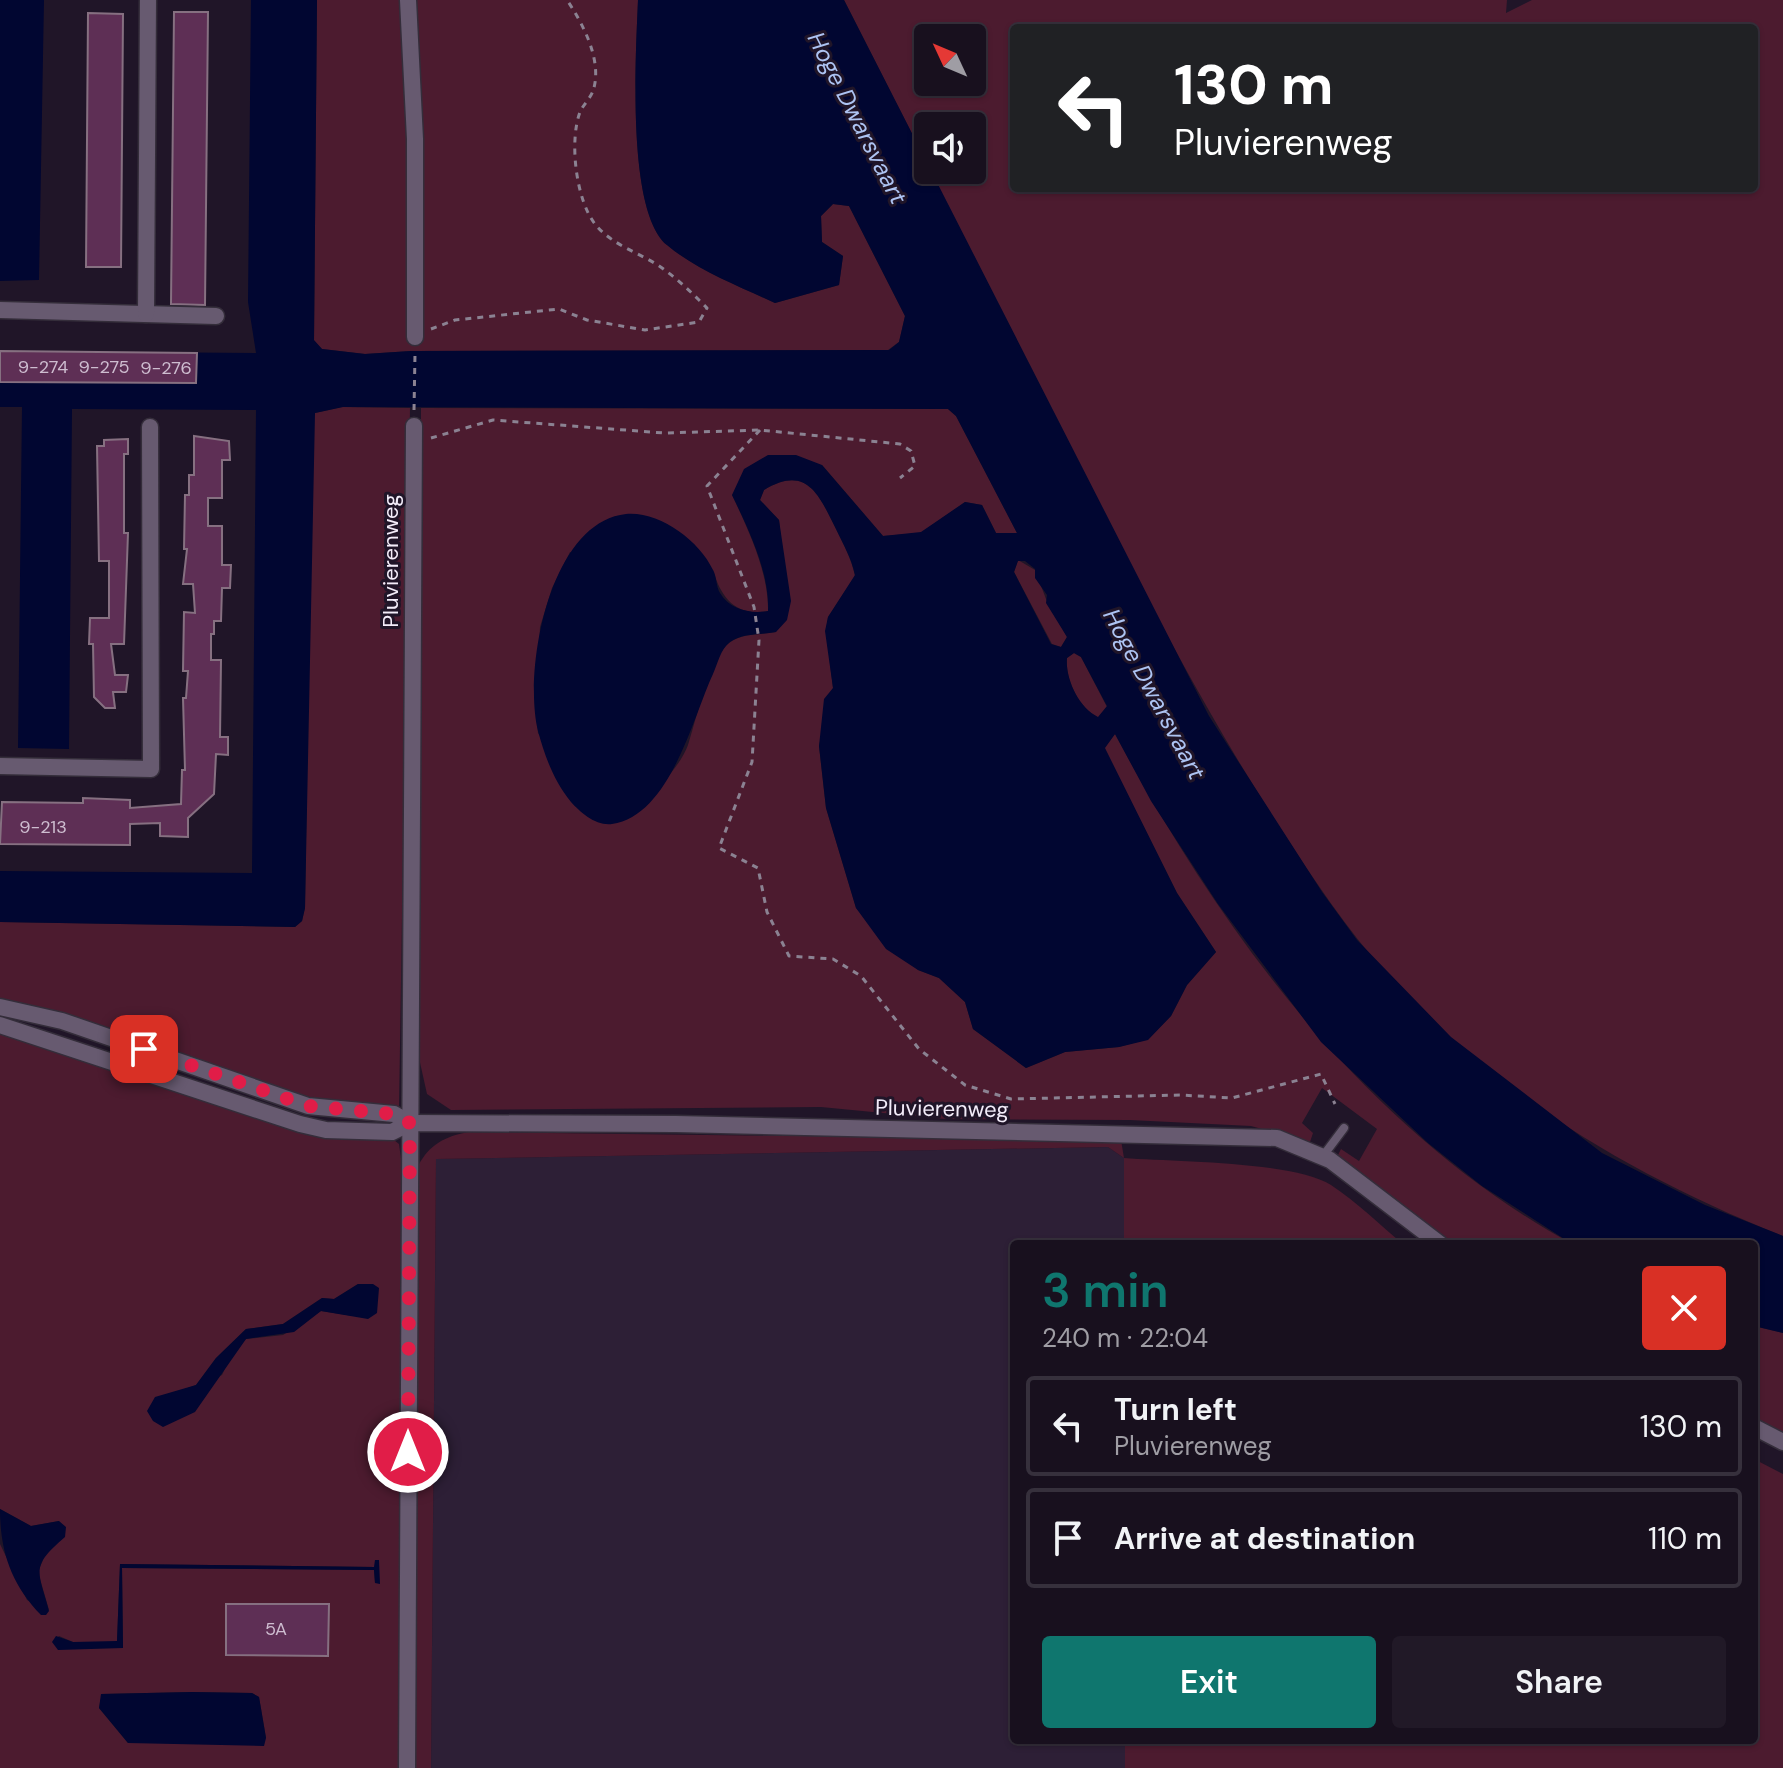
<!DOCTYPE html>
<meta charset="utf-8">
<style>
body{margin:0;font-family:"DM Sans",sans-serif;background:#211927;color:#f1f3f6;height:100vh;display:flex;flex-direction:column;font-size:30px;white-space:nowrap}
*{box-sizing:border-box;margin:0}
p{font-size:26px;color:#9f9da4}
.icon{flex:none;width:44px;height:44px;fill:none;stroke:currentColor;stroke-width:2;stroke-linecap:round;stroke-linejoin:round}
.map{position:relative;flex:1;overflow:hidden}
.details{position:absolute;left:1010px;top:1240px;width:748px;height:504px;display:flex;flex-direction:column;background:#18101e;border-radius:8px;box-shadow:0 2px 6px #0004,0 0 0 2px #36303c}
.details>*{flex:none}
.guide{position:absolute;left:1010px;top:24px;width:748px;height:168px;border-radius:8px;box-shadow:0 2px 6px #0004,0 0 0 2px #36303c;background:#202124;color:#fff;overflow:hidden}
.needle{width:52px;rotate:314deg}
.controls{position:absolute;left:914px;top:24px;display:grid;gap:16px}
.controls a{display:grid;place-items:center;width:72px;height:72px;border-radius:8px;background:#18101e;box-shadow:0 2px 6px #0004,0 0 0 2px #36303c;font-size:40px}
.pin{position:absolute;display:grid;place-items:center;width:68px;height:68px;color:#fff;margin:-34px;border-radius:16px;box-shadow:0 4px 12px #0006}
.me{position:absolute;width:88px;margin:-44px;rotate:0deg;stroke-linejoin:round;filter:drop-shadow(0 0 6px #0008)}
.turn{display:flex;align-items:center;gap:28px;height:168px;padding:0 32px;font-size:36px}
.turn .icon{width:104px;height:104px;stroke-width:2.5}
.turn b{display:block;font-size:56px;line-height:68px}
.round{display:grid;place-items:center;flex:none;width:84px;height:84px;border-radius:8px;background:#211927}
.headline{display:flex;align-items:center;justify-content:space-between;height:136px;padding:0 32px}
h1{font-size:48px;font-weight:600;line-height:60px;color:#0f766e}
.primary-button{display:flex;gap:16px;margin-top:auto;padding:16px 32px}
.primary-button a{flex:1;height:92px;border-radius:8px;background:#0f766e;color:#fff;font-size:32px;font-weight:600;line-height:92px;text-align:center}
.primary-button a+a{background:#211927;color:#f1f3f6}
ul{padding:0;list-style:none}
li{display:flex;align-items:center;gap:24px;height:100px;margin:0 16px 12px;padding:0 16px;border:4px solid #36303c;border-radius:8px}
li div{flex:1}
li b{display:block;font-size:30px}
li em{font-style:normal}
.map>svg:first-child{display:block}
.built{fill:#2d1f36}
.green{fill:#4c1b2f;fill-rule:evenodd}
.water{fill:#010631;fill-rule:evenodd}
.building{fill:#5e2f55;stroke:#867081;stroke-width:2}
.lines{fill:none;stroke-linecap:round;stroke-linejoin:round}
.service-casing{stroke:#342d3a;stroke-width:11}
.minor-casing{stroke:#342d3a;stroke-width:19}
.path{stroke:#8b8292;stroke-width:3;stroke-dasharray:6 6;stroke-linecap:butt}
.service{stroke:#675a70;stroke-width:8}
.minor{stroke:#675a70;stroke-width:16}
.route{stroke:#e11d48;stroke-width:14;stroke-dasharray:0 25.2}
.labels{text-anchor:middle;stroke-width:6;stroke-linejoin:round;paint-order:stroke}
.number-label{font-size:18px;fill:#cebdd0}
.street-label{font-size:22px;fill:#f3ecf9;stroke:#201528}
.water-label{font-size:24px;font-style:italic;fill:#adc3f2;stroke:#201528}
</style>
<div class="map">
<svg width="1783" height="1768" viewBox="0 0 1783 1768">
<rect width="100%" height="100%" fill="#201528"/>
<polygon class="built" points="1108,1147 1124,1158 1124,1244 1014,1244 1014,1740 1125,1740 1125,1768 431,1768 436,1159"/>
<g class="green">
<path d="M317 0H638C636 53 626 211 667 245 698 271 739 286 775 303L839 285 843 256 822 242 821 216 833 204 849 206 905 316 899 342 888 350 411 351 365 354 322 349 314 341Z"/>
<path d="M844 0H1507L1506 13 1532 0H1783V1236C1631 1175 1497 1096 1386 973 1347 929 1314 880 1282 831 1220 735 1167 637 1115 536 1054 414 992 292 930 170H972V126H928V165ZM1014 28H1754V188H1014ZM928 38H972V66L978 83 972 71V82H928Z"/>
<polygon points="342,407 410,408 399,1110 307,1101 0,1001 0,922 295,927 302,921 305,908 312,421 315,413"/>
<path d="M421 408 948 409 956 416 1017 533H996L982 505 965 502 921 533 883 536 822 465 732 495C748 529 769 573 768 611 736 617 721 598 713 570L570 552 552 588 540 627 536 711 538 733 595 821C620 826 631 817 647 799 662 783 680 766 688 745 696 721 709 658 729 643 742 633 761 635 776 632L784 568 779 520 760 500 764 490C807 464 819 495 836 529 844 546 851 557 855 576L828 617 826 631 833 688 819 746 826 808 856 908 918 970 939 978 965 1002 973 1029 1026 1068 1065 1052 1119 1047 1148 1039 1171 1016 1187 985 1216 952 1177 893 1104 748 1115 734C1223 936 1367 1131 1572 1244H1454L1338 1155 1341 1149 1359 1161 1377 1129 1322 1088 1302 1123 1313 1133 1310 1142 1251 1126 1130 1120 945 1119 821 1107 451 1110 427 1094 419 1058Z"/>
<polygon points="1018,560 1035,570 1046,599 1067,637 1061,647 1052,644 1014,572"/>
<path d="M1074 653 1081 657 1107 707 1098 718C1079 708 1065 679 1067 658Z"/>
<path d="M0 1030 279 1123 389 1136 399 1144 402 1166H418C430 1144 444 1137 468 1132L1121 1140 1124 1158C1174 1162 1293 1161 1331 1185 1357 1202 1380 1225 1403 1244H1124V1158L1108 1147 436 1159 431 1768H0V1544L27 1600 49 1610 38 1572 59 1521 31 1526 0 1509ZM358 1284 353 1316 321 1311 283 1335 246 1339 230 1358 222 1375 147 1411 177 1392 196 1385 216 1358 246 1329 283 1324 322 1298 334 1299ZM375 1560V1583L374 1570 122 1568 123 1648 53 1642 59 1636 73 1642H117L120 1564 375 1567ZM192 1692 252 1693 259 1697 266 1738 128 1743 99 1708 102 1694Z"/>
<polygon points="1754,1326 1783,1333 1783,1433 1754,1417"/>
<polygon points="1754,1459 1783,1474 1783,1768 1125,1768 1125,1740 1754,1740"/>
</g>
<g class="water">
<polygon points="0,0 44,0 39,280 0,281"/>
<path d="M251 0H317L314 340 322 349 365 354 411 351 889 350 899 342 905 316 849 206 833 204 821 216 822 242 843 256 839 285 775 303C739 286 698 271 667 245 626 211 636 53 638 0H844L1209 716 1322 892 1357 940 1451 1037 1602 1153 1705 1205 1783 1236V1333L1754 1326V1244H1572L1482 1186 1428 1143 1321 1042 1218 904 1151 801 1115 734 1105 748 1177 893 1216 952 1187 985 1171 1016 1148 1040 1119 1047 1065 1052 1026 1068 973 1029 965 1002 939 978 918 970 886 949 856 908 826 808 819 746 824 699 833 688 825 631 828 617 855 575C851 557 844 546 836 529 819 495 807 464 764 490L760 500 779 520 791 601 787 620 776 632C761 635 743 633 730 642 720 650 718 663 713 674 693 717 670 816 612 824 596 826 581 813 571 802 554 781 545 757 538 731 523 671 549 522 626 514 659 511 699 540 713 570 717 577 716 587 720 593 730 610 751 614 768 611 770 573 748 528 732 495L744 469 768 455H796L822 465 883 536 921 532 965 502 982 505 996 533H1017L956 416 948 409 343 407 315 413 305 908 302 921 295 927 0 922V871L252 873 256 410 72 409 69 749 18 748 22 407H0V351L256 353 248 302ZM1018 561H1025L1035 569V578L1047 595 1046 603 1067 637 1061 647 1051 644 1014 572ZM1074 653 1081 657 1107 706 1098 717C1079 708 1065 679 1067 658Z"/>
<polygon points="358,1284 373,1284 379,1288 377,1313 368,1319 321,1311 294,1332 246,1339 195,1412 163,1427 153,1421 147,1411 155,1397 196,1385 216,1358 246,1329 283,1324 322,1298 334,1299"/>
<path d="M0 1509 31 1526 59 1521 66 1527 65 1537C30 1567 38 1570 49 1611L46 1615H41C11 1584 0 1551 0 1509Z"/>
<polygon points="375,1560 379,1560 380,1584 375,1583 374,1570 122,1568 123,1648 58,1650 52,1642 56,1636 73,1642 117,1641 120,1564 374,1567"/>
<polygon points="192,1692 252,1693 259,1697 266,1738 264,1746 128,1743 99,1708 101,1694"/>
</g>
<g class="building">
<polygon points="174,12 208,12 205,305 171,304"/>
<polygon points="88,13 123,14 121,267 86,267"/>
<polygon points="0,351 197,353 196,383 0,382"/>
<polygon points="194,436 229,441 230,460 222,460 222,498 208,498 208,526 222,526 222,565 231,565 230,588 222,588 221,621 214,621 214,634 211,634 211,660 221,660 220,737 228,737 228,755 216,754 214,794 188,818 188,837 160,836 160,823 130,824 130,845 0,844 2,802 83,803 83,798 130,800 130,808 181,804 182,770 185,770 183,698 186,698 188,671 183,671 184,612 195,613 193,584 183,584 187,549 184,549 185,495 189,495 189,475 194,475"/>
<polygon points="128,439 128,454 124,454 124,533 128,533 124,644 111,644 115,675 128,675 126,692 113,692 115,708 105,708 94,697 93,644 89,644 90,618 109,618 109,561 99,561 97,446 104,446 104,440"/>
<polygon points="226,1604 329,1604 328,1656 226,1655"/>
</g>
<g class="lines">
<defs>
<polyline id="service" points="1323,1156 1344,1128"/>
<g id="minor">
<polyline points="408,0 415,139 415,337"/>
<polyline points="0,310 216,316"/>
<polyline points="146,314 148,0"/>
<polyline points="0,766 151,769 150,427"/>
<polyline points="0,1007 62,1021 308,1106 394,1114 410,1123"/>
<polyline points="0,1025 300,1124 326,1130 392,1132 410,1123 676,1124 1277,1138 1330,1160 1440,1244"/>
<polyline points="1754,1427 1783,1442"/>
<polyline points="407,1768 414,426"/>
</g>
</defs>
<use href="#service" class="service-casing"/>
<use href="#minor" class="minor-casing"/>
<g class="path">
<path d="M431 329 455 320 559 309 587 320 645 330 699 322 707 308C694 295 681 282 666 271 645 254 613 247 595 224 576 200 569 141 580 112 583 105 590 99 593 91 603 61 583 24 567 0"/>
<polyline points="414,410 415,354"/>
<polyline points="760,430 707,486 754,607 759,640 752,762 719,848 758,868 767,912 789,956 833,959 861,976 919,1049 965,1085 1011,1099 1180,1095 1232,1098 1321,1074 1335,1104"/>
<polyline points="431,438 493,420 664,433 760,430 900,444 911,451 915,466 900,478"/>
</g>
<use href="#service" class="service"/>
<use href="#minor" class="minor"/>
</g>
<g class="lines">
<polyline class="route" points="144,1049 308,1106 394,1114 410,1123 408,1452"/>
</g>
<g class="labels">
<g class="number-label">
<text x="43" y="373">9-274</text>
<text x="104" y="373">9-275</text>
<text x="166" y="374">9-276</text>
<text x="43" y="833">9-213</text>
<text x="276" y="1635">5A</text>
</g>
<g class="street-label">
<text transform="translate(390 561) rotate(-90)" y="8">Pluvierenweg</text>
<text transform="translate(942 1108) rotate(1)" y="8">Pluvierenweg</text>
</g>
<g class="water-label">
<text transform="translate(857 118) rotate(63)" y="8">Hoge Dwarsvaart</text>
<text transform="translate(1154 694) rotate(62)" y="8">Hoge Dwarsvaart</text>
</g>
</g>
</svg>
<div class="controls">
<a><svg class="needle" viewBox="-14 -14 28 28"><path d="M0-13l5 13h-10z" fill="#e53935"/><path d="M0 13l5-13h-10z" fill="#9f9da4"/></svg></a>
<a><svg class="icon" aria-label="sound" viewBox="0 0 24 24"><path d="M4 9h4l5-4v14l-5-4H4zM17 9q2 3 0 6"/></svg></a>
</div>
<div class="pin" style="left:144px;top:1049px;background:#d93025"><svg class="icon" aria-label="arrive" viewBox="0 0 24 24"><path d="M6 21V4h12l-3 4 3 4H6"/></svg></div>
<svg class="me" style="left:408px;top:1452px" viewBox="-20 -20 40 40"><circle r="17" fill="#e11d48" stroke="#fff" stroke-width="3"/><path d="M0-11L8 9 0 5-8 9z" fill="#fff"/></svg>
<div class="guide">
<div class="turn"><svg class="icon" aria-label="left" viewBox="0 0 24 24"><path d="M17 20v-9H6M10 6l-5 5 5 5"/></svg><div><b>130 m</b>Pluvierenweg</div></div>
</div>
<section class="details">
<div class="headline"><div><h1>3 min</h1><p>240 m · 22:04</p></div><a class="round" style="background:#d93025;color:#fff"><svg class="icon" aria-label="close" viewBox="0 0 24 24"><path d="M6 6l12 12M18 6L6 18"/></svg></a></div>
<ul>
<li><svg class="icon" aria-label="left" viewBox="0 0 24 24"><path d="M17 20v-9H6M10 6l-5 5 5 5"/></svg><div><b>Turn left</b><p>Pluvierenweg</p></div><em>130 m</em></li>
<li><svg class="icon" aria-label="arrive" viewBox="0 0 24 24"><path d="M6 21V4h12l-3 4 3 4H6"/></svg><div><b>Arrive at destination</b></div><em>110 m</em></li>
</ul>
<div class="primary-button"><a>Exit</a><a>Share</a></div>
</section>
</div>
